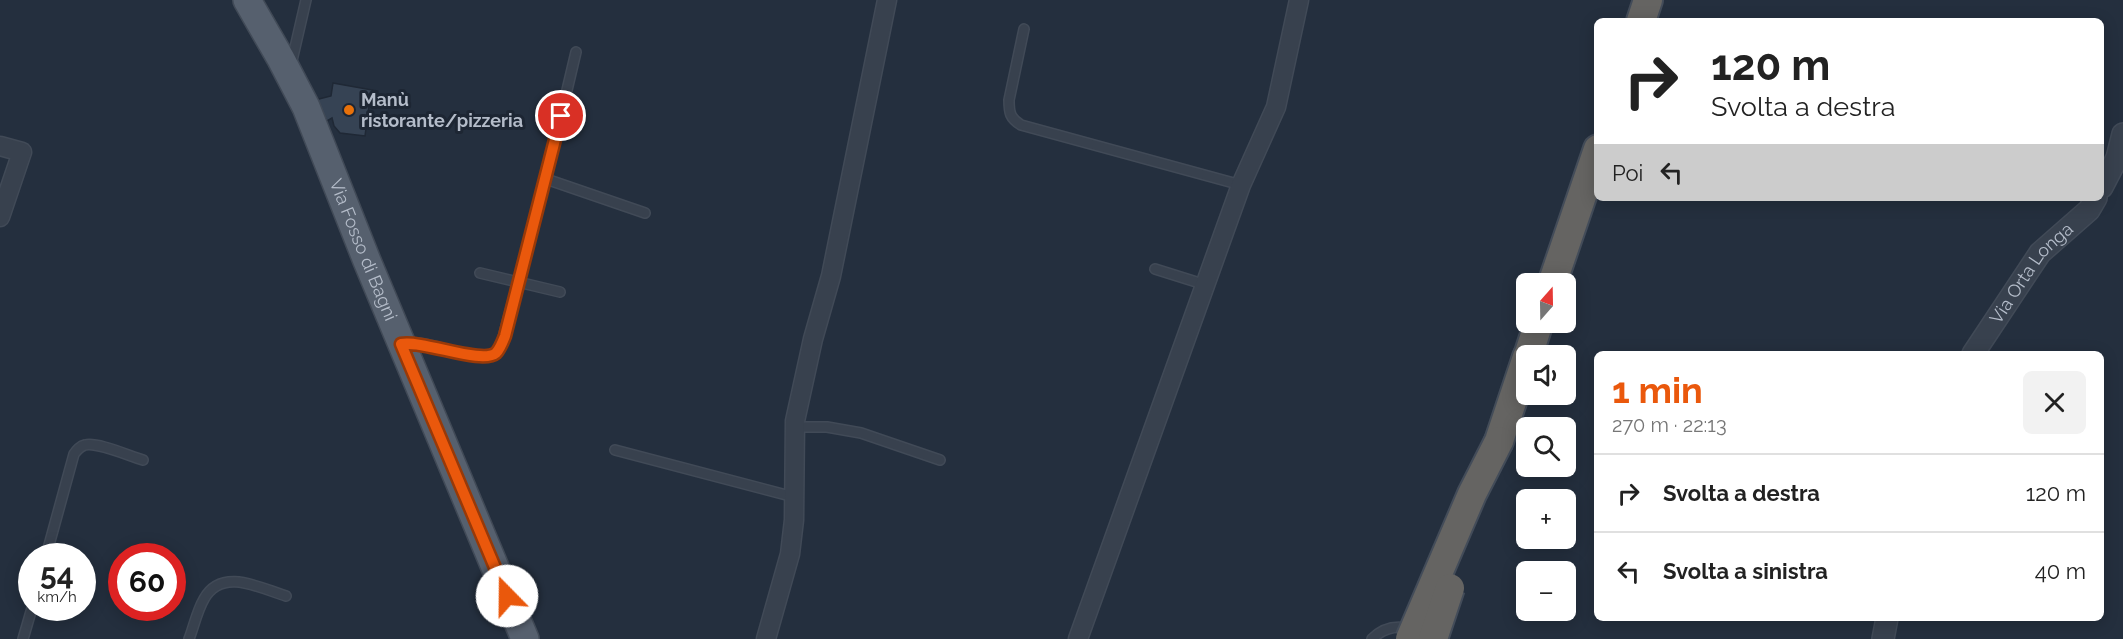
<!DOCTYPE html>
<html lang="it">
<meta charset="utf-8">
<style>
body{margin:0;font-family:Raleway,sans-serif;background:#f2f2f2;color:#222;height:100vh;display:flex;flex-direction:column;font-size:22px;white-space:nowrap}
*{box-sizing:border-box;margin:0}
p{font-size:20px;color:#767676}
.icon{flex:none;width:33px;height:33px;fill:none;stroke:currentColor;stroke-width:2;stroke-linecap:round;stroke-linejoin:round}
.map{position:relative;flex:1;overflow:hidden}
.side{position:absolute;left:1594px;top:351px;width:510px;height:270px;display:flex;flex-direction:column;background:#fff;border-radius:9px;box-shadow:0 3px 15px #0003}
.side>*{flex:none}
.hud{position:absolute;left:1594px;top:18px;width:510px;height:183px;border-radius:9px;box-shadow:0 3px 15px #0003;background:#fff;color:#222;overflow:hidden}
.needle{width:39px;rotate:20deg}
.buttons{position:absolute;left:1516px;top:273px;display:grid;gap:12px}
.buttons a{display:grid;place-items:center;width:60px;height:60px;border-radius:9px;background:#fff;box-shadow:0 3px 15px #0003;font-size:30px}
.speed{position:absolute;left:18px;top:543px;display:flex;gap:12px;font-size:30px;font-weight:700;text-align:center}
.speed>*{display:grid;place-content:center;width:78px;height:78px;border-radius:50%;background:#fff;box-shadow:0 3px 15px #0003;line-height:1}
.speed small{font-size:15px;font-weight:400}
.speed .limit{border:9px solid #d22;background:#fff;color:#111}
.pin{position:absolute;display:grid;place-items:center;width:51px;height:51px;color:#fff;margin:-26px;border:3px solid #fff;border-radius:50%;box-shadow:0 2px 6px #0007}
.me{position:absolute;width:66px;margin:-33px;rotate:338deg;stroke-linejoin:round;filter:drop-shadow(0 0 4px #0008)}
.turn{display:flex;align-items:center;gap:21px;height:126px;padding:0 18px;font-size:27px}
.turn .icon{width:78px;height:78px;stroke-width:2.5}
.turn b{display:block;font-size:42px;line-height:51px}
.then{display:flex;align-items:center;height:57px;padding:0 18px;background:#0003;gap:12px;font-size:22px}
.round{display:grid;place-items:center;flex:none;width:63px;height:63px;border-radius:9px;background:#f2f2f2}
.summary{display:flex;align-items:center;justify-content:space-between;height:102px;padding:0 18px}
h1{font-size:36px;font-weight:700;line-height:45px;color:#ea580c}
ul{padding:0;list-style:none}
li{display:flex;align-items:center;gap:18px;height:78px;padding:0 18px;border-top:2px solid #e0e0e0}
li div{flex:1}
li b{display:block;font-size:22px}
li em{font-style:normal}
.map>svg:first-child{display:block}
.building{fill:#364354;stroke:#1f2835;stroke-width:1.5}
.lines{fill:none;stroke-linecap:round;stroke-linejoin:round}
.service-casing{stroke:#414a57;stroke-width:12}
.minor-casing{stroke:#414a57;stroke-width:21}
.tertiary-casing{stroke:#414a57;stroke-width:24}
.primary-casing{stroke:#414a57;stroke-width:30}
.trunk-casing{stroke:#434c59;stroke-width:32}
.service{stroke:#38414e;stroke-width:9}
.minor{stroke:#38414e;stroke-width:18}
.tertiary{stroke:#38414e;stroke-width:21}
.primary{stroke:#56606e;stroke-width:27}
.trunk{stroke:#656462;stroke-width:28}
.trunk-bridge-casing{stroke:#434c59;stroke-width:32;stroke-linecap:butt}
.trunk-bridge{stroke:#656462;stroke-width:28}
.route-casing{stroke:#983908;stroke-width:15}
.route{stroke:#ea580c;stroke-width:10}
.food-dot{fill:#e8710a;stroke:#1d2633;stroke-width:2}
.labels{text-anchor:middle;stroke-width:6;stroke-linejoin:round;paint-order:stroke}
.poi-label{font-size:18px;font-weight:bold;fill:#b4bcc9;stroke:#1d2633;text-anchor:start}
.street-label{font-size:18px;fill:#b4bcc9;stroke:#1d2633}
</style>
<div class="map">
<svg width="2123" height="639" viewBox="0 0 2123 639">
<rect width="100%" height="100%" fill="#242f3e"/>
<polygon class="building" points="333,83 378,91 377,106 369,106 365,136 340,133 334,126 332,118 327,121 315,100 331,96"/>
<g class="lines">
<defs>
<g id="service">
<path d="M1024 29 1009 100C1009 113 1010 118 1021 125L1241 185"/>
<polyline points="291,65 306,0"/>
<polyline points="546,179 645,213"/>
<polyline points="1155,269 1206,285"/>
<polyline points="480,273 560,292"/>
<path d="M404 343C430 339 464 360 487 357 494 356 497 351 501 345L546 179 576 52"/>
<polyline points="795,427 827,427 861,433 940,460"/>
<polyline points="615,450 794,497"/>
<path d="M46 556 74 454C77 450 80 446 85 445 98 442 129 456 143 460"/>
<polyline points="23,639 32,608"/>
<path d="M189 639C194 626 197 611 204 599 222 567 260 588 286 596"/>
<path d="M1372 639C1383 628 1396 625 1411 629"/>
</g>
<g id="minor">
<polyline points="0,146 22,152 0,217"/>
<polyline points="766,639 790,554 794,520 795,421 813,339 831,276 887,0"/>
<polyline points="1078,639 1241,185 1276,107 1299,0"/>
</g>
<g id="tertiary">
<polyline points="2102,187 2117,158 2123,134"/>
<path id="s1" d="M1973 354 2040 253 2089 210 2096 198"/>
<polyline points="1883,639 1887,618"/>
</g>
<g id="primary">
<path id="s2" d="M247 0 281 59 306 107 367 261 525 639"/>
</g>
<g id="trunk">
<polyline points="1641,21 1648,0"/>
<polyline points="1552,284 1598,149"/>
<polyline points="1528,356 1539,322"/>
<polyline points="1499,441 1527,357"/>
</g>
</defs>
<use href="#service" class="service-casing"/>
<use href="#minor" class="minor-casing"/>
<use href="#tertiary" class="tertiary-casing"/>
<use href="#primary" class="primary-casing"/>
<use href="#trunk" class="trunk-casing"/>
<use href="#service" class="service"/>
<use href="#minor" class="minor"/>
<use href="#tertiary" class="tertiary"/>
<use href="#primary" class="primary"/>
<use href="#trunk" class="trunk"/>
<defs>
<g id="trunk-bridge">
<polyline points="1410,639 1472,494 1499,441"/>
<polyline points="1433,639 1450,588"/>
</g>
</defs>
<use href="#trunk-bridge" class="trunk-bridge-casing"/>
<use href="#trunk-bridge" class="trunk-bridge"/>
</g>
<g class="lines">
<defs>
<path id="route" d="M507 596 401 344C424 340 482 365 496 353 500 349 503 341 505 336L561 116"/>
</defs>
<use href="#route" class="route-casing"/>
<use href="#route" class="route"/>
</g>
<circle class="food-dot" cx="349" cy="110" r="6"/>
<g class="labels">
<g class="poi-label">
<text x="361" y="106">Manù<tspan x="361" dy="21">ristorante/pizzeria</tspan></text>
</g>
<g class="street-label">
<text dy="6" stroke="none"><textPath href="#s2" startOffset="276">Via Fosso di Bagni</textPath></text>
<text dy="6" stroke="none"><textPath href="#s1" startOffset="100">Via Orta Longa</textPath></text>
</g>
</g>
</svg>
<div class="buttons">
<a><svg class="needle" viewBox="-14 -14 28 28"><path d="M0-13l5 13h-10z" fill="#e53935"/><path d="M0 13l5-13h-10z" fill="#767676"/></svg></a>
<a><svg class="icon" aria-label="sound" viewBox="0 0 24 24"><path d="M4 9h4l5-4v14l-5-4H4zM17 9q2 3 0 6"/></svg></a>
<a><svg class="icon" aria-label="search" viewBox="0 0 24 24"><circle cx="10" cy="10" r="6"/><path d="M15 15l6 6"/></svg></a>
<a>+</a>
<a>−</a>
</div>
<div class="speed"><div>54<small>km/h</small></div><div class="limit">60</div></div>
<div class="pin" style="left:561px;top:116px;background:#d93025"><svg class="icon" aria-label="arrive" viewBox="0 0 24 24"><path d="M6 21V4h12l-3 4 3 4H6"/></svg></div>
<svg class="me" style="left:507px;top:596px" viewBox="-20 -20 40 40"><circle r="19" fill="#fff"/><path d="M0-13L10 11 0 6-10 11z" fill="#ea580c"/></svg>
<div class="hud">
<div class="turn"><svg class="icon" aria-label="right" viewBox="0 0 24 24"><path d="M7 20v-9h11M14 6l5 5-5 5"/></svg><div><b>120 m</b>Svolta a destra</div></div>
<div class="then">Poi<svg class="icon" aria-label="left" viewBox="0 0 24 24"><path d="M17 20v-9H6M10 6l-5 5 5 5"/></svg></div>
</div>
<section class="side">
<div class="summary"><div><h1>1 min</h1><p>270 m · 22:13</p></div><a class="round"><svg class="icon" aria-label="close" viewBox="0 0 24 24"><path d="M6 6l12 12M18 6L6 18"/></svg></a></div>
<ul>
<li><svg class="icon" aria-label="right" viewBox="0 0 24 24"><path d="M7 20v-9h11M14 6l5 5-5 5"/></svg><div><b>Svolta a destra</b></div><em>120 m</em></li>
<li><svg class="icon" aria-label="left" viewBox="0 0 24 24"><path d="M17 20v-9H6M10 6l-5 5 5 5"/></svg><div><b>Svolta a sinistra</b></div><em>40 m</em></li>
</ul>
</section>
</div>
